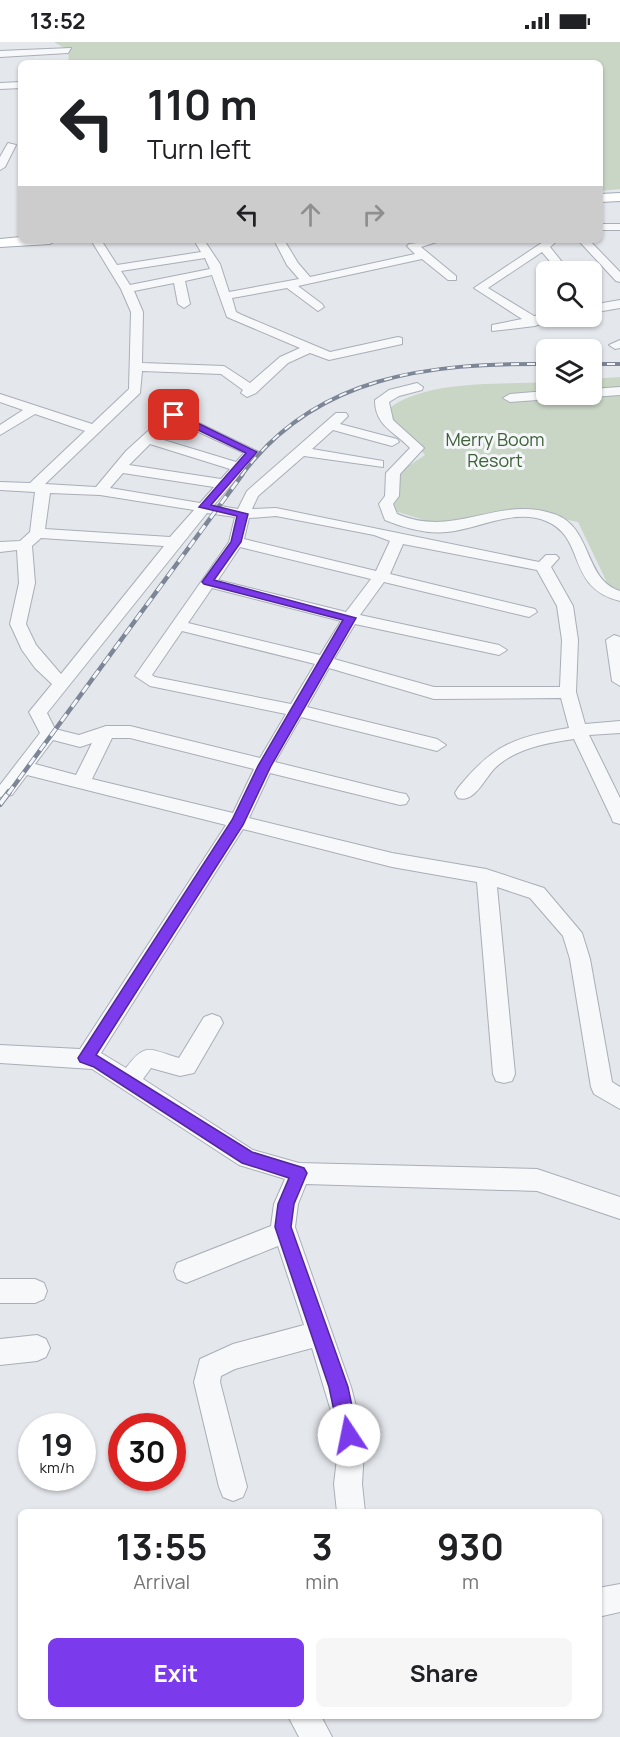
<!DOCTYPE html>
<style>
body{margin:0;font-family:Manrope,sans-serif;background:#f6f6f6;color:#202124;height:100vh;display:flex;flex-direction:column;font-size:22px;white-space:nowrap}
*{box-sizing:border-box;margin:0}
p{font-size:20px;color:#757577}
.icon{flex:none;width:33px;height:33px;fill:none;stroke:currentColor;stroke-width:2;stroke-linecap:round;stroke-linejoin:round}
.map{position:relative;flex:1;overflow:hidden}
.side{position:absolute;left:18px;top:1467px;width:584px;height:210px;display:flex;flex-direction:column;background:#fff;border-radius:9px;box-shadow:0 2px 4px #0004}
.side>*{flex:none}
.hud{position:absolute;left:18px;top:18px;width:585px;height:183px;border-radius:9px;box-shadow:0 2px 4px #0004;background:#fff;color:#202124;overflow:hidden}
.tools{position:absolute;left:536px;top:219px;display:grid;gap:12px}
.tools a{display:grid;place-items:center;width:66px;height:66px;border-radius:9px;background:#fff;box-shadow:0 2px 4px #0004;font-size:30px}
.speed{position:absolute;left:18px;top:1371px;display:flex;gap:12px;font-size:30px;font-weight:700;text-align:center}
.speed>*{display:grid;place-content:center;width:78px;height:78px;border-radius:50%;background:#fff;box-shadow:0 2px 4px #0004;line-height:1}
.speed small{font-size:15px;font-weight:400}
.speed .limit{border:9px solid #d22;background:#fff;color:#111}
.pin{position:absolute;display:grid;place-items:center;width:51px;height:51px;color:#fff;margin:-26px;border-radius:12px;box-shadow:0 3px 9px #0006}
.me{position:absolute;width:66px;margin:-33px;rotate:349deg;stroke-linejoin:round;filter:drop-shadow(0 0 4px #0008)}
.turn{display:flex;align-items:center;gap:21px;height:126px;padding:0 30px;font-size:27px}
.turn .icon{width:78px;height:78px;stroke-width:2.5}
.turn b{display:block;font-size:42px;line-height:51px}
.lanes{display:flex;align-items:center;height:57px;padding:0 30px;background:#0003;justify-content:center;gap:30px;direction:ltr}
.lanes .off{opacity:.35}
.eta{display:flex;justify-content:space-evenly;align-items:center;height:102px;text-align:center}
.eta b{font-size:36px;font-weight:700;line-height:42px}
.cta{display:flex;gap:12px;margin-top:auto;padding:12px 30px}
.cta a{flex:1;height:69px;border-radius:9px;background:#7c3aed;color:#fff;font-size:24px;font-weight:700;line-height:69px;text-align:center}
.cta a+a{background:#f6f6f6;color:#202124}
.status{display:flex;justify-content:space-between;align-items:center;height:42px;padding:0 30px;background:#fff;direction:ltr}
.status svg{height:16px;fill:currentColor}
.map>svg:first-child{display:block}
.green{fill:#c9d6c5}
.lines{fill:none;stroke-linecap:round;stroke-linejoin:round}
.minor-casing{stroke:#a9aeb7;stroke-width:2}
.major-casing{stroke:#a3abb8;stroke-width:2}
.minor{fill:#f7f8fa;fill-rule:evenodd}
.major{fill:#fff;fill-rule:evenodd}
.rail-far2-casing{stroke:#7d8696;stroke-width:4}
.rail-far1-casing{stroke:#7d8696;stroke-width:4.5}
.rail-casing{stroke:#7d8696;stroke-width:6}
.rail-far2{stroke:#f4f6f9;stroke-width:2;stroke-dasharray:8;stroke-linecap:butt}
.rail-far1{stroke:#f4f6f9;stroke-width:3;stroke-dasharray:9;stroke-linecap:butt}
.rail{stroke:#f4f6f9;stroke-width:4;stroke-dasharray:12;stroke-linecap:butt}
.route{fill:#7c3aed;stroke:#51269a;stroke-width:1.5}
.labels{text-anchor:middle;stroke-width:6;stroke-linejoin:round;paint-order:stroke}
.far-park-label{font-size:18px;fill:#3f6138;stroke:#f4f6f9}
</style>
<div class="status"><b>13:52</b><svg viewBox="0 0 49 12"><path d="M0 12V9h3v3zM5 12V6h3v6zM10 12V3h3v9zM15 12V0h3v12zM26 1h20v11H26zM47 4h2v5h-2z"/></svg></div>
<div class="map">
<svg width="620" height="1695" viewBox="0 0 620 1695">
<rect width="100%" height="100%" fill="#e4e7ec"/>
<g class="green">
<polygon points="54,0 620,0 620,147 600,149 600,21 69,21 68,8"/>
<path d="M620 335V550L611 549 578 480 528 470 441 483 391 468 399 430 425 413 386 369C422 337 500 343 546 340V352H591V337Z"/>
</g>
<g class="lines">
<defs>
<g id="minor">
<polygon points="71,6 68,11 0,15 0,9"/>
<polygon points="21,40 21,46 0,47 0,41"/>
<polygon points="8,101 16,103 5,125 0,128 0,115"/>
<rect x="600" y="182" width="20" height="6"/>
<path d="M91 198H101L117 223 201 210 194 198H204L220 222 229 250 299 237 287 223 274 198H284L298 221 310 235 415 212 407 204 409 202 443 198 421 205 456 234V238H448L422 217 298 244 322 262 324 265 318 269 287 246 232 256 236 270 242 273 330 310 398 295 402 296V302L329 318 310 311 288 321 256 351 247 355 241 351 243 348 221 332 142 329 140 351 45 442 96 445 126 409 169 370 174 369 259 410 214 463 238 467 247 449 336 371H346L348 374 340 382 397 397 399 400 392 404 333 388 312 407 383 419V425L304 414 258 454 252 467 276 466 539 520 546 513H556L559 516 551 525 573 564 578 598 576 650 585 682 620 679V691L589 693 620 756V782L613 780 611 775 574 697C547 701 516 706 495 726 484 737 475 761 458 756L455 751 458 746C493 703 514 695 569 686L561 656 434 657 329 626 307 665 437 697 446 703 437 709 301 675 275 720 400 751 406 752 409 757 406 762 400 763 270 731 249 776 392 811 486 827 544 846 582 891 590 917 612 1040 620 1045V1067L594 1052 591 1045 570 917 563 894 530 856 497 845 515 1032 512 1039 504 1041 496 1039 493 1032 477 840 392 825 243 787 101 1011 126 1026C146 999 150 1008 179 1016L204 975 212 972 220 975 223 981 194 1031 180 1034 151 1026 143 1037 253 1108 299 1121 537 1127 620 1155V1177L537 1149 306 1142 298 1162 295 1185 351 1345 360 1379 364 1408 362 1442 365 1470H337L334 1442 338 1408 334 1379 312 1306 235 1327 221 1334 220 1340 247 1445 243 1455 233 1459 223 1455 219 1445 194 1340 200 1317 233 1302 304 1283 278 1204 186 1241 177 1237 174 1229 177 1221 271 1184 274 1162 285 1137 239 1123 92 1027 0 1021V1003L80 1007 226 783 27 733 12 753 0 755V743L40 691 29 670 52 642 35 626 22 608 10 582 19 541 17 508 0 510V500L20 499 30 490 35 450 0 448V440L30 441 85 389 35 372 0 393V383L23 368 0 360V352L92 382 129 347 131 270 121 247ZM205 216 210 227 130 243 121 229ZM212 233 227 275 300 306 280 315 250 341 224 324 142 321 143 270 134 249 174 241 178 262 184 266 190 262 185 239ZM175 379 244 411 236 420 157 396ZM150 402 230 427 221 437 129 423ZM123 431 214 445 200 461 110 446ZM50 451 100 453 194 468 170 495 45 487ZM207 471 235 475 229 500 135 634 150 644 286 672 260 716 130 684H106L79 693 55 687 47 671ZM276 474 374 493 390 499 376 529 244 497 249 476ZM41 496 164 504 61 632 36 603 26 582 35 541 32 504ZM403 502 537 528 557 564 562 598 560 645H434L334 617 355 582 499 613 507 608 499 603 360 573 384 540 529 575 537 570 535 567 390 532ZM240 505 371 537 346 570 218 538ZM212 546 341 579 320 613 188 581ZM182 589 315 622 291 662 155 635 152 633ZM112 696H130L254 727 233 771 92 737ZM53 698 80 705 92 701 76 733 35 722Z"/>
<polygon points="546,198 558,198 550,205 570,230 559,230 542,210 488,246 534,274 546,272 546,274 560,274 535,284 492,289 492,283 522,277 474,246"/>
<polygon points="578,198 589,198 620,230 620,240 616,239"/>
<polygon points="620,258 620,266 591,271 591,263"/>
<polygon points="620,298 620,306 615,307 609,303"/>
<path d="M417 341 423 345 422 348 399 354 389 360 393 378 424 406 400 432 399 454 393 462 397 472C456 497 497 453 554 472 593 485 583 537 620 549V559C565 545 587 496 546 479 514 466 479 487 447 490 426 492 404 486 385 478L379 462 385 454 386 431 410 406C394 389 375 384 375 358L389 348Z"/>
<polygon points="620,345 620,353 591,355 586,352 591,352 591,347"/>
<polygon points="546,349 546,352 570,352 564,356 510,360 503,356 510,352"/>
<polygon points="614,593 620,595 620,644 612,639 606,598"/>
<polygon points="0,1237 35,1237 44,1241 47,1249 44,1257 35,1261 0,1261"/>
<polygon points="37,1293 46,1297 50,1306 46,1315 37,1319 0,1323 0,1297"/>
<polygon points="620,1542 620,1570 598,1575 598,1546"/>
<polygon points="288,1674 321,1674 332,1695 299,1695"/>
</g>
<g id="major">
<polygon points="620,151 620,159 600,160 600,152"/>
<polygon points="21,195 21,198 57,198 50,202 0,205 0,197"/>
</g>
</defs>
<use href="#minor" class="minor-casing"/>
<use href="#major" class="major-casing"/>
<use href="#minor" class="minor"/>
<use href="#major" class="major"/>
<defs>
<g id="rail-far2">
<polyline points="591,322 620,322"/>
<path d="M241 434C315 333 430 321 546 322"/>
</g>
<polyline id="rail-far1" points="8,752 242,433"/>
<polyline id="rail" points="0,762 9,750"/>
</defs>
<use href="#rail-far2" class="rail-far2-casing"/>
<use href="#rail-far1" class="rail-far1-casing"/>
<use href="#rail" class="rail-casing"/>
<use href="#rail-far2" class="rail-far2"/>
<use href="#rail-far1" class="rail-far1"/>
<use href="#rail" class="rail"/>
</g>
<polygon class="route" points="171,371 177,371 257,410 211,463 248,472 241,500 214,538 356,576 271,724 243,783 96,1013 252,1110 304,1126 307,1131 294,1162 291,1185 348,1345 358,1393 355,1400 349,1403 342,1400 339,1393 329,1345 275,1185 278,1162 289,1136 242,1121 94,1025 80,1020 78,1016 232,778 258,724 343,578 204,542 202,540 231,500 237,474 199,465 246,411 171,375"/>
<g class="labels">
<g class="far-park-label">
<text x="495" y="404">Merry Boom<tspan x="495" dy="21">Resort</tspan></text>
</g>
</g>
</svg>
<div class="tools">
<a><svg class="icon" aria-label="search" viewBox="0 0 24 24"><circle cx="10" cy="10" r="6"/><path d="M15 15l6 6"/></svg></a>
<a><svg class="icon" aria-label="layers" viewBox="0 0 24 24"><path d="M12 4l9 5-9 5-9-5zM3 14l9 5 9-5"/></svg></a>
</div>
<div class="speed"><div>19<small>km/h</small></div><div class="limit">30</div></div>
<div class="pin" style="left:174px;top:373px;background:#d93025"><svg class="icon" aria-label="arrive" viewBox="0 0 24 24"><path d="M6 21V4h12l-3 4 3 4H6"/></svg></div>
<svg class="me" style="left:349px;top:1393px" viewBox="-20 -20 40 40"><circle r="19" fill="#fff"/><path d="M0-13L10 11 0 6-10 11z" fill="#7c3aed"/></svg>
<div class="hud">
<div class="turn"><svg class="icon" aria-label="left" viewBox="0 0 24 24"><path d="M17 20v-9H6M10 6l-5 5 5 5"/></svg><div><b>110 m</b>Turn left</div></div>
<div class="lanes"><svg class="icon" aria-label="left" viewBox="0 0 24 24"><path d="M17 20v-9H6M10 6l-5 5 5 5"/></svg><svg class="icon off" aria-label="ahead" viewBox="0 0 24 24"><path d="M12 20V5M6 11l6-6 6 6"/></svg><svg class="icon off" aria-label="right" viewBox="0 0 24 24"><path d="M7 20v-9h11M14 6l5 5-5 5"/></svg></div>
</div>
<section class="side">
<div class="eta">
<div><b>13:55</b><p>Arrival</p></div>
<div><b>3</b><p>min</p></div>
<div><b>930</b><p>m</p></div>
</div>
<div class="cta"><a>Exit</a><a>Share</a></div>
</section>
</div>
